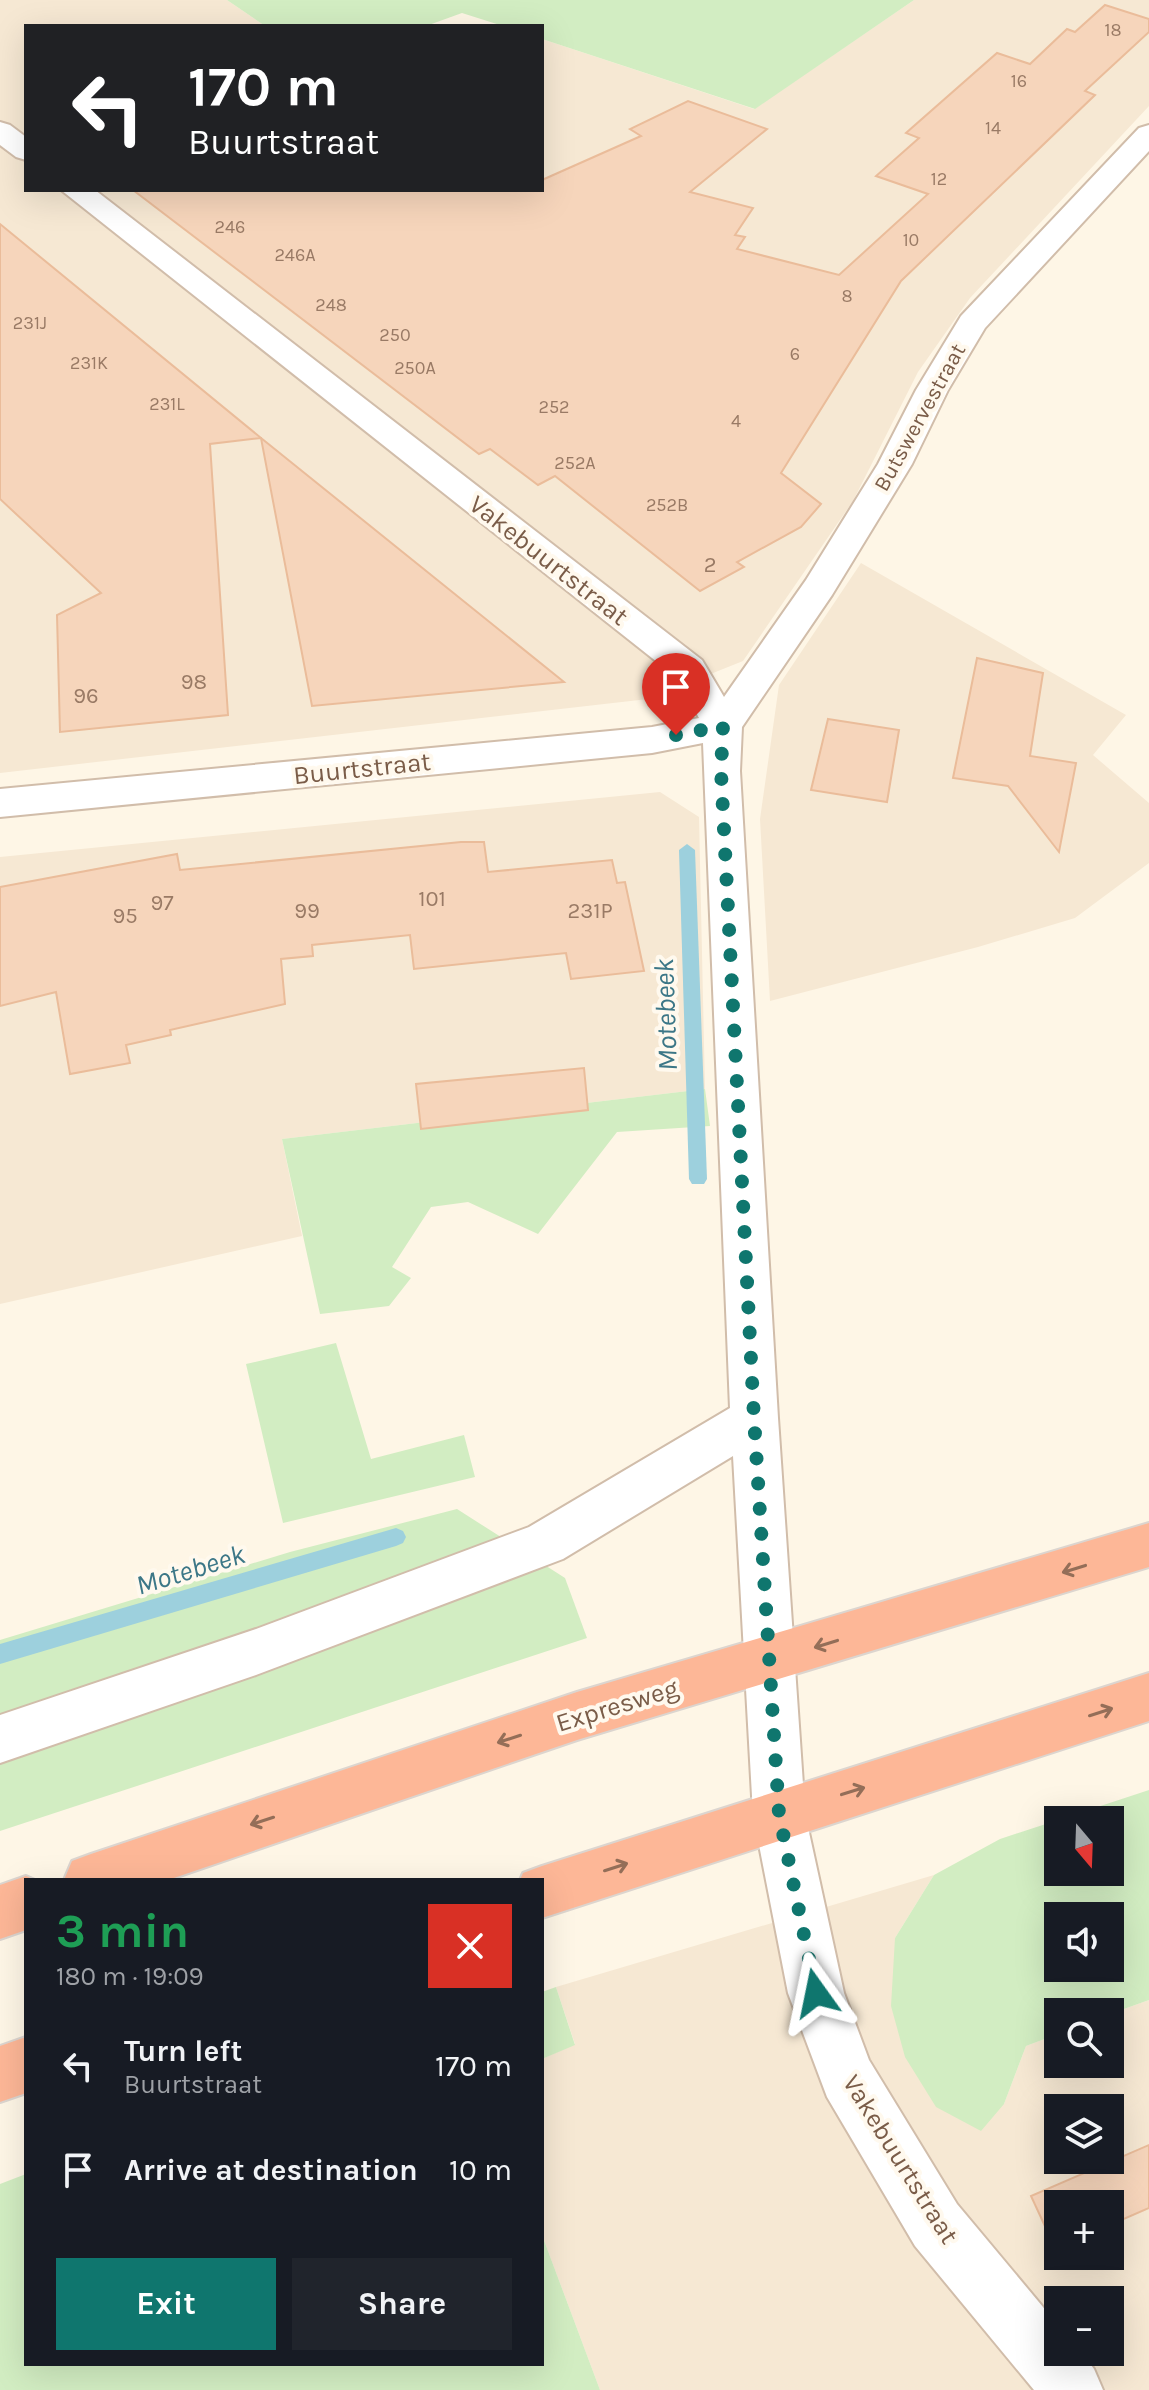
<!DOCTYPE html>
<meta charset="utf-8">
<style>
body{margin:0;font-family:Karla,sans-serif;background:#20242c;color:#f1f3f6;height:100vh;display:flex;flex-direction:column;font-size:30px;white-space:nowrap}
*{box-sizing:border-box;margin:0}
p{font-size:26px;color:#9ea1a6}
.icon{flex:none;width:44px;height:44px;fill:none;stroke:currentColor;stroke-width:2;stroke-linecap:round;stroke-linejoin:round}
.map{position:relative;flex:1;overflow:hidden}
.drawer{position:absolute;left:24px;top:1878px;width:520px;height:488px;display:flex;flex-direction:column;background:#171b24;border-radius:0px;box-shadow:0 8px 32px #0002}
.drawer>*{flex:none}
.guide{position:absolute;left:24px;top:24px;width:520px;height:168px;border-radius:0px;box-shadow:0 8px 32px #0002;background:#202124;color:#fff;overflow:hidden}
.needle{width:52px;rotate:161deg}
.tools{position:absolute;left:1044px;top:1806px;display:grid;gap:16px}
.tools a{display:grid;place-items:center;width:80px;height:80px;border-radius:0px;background:#171b24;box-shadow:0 8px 32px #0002;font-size:40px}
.pin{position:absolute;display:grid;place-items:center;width:68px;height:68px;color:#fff;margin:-82px -34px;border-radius:50% 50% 50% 0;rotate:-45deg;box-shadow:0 0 8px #0007}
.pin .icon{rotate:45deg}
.me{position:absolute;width:88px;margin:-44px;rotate:348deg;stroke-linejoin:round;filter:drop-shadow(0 0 6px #0008)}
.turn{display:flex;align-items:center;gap:28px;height:168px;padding:0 32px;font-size:36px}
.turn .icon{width:104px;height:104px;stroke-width:2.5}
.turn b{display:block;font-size:56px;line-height:68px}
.round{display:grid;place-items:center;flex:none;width:84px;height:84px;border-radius:0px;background:#20242c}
.headline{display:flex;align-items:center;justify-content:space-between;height:136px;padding:0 32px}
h1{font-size:48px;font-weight:700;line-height:60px;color:#1e9e55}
.button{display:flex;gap:16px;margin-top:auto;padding:16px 32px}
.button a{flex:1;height:92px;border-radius:0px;background:#0f766e;color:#fff;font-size:32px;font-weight:700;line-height:92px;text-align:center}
.button a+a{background:#20242c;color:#f1f3f6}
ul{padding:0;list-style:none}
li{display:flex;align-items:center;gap:24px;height:104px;padding:0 32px}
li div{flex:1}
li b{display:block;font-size:30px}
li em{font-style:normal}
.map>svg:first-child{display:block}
.residential{fill:#f6e8d3;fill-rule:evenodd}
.green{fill:#d2edc2;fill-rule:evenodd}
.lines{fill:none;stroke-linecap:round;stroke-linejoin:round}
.stream{fill:#9dd0dd;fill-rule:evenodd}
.building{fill:#f6d5bb;stroke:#eabc9a;stroke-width:2}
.street-casing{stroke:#d1bdaa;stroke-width:4}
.highway-casing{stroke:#dcd5cf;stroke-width:4}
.street{fill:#fff;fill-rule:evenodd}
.highway{fill:#fdb797;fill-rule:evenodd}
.oneway{stroke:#946e58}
.route{stroke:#0f766e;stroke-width:14;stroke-dasharray:0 25.2}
.labels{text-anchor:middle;stroke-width:8;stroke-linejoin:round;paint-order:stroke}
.far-number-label{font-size:18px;fill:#997a65}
.far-street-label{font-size:22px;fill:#7a5c48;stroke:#fff9ee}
.number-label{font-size:22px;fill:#997a65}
.street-label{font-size:26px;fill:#7a5c48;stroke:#fff9ee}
.water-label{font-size:28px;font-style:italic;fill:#3c7787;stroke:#fff9ee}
</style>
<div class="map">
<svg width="1149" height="2390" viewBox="0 0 1149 2390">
<rect width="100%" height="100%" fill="#fef6e6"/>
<g class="residential">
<polygon points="0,0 227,0 265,26 26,26 26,190 542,190 542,39 754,109 914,0 1149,0 1149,106 970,298 918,372 853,501 743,661 648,699 0,773"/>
<polygon points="861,563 1126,715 1093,755 1149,803 1149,863 1075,918 978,947 770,1001 760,819 779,685"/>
<polygon points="660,792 699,817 705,1089 282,1139 302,1236 0,1304 0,857"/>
<path d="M934 1875 895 1938 1004 2104 1026 2046 1058 2034V2064H1110V2014L1149 2000V2390H600L542 2235V2059L575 2044 556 1987ZM1058 2108H1110V2160H1058ZM1058 2204H1110V2256H1058ZM1058 2300H1110V2352H1058Z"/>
</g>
<g class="green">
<polygon points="227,0 914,0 755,109 542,39 542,26 503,26 462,13 426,26 265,26"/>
<polygon points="705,1089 710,1126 617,1132 538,1234 468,1202 431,1207 392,1267 411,1278 389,1306 320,1314 282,1139"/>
<polygon points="336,1343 371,1459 464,1435 475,1477 283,1523 246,1364"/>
<polygon points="457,1509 565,1578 587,1638 0,1831 0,1640 290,1552"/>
<path d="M1149 1790V2000L1110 2014 1058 2012V2034L1026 2046 1004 2104 981 2131 936 2107 905 2057 891 2006 895 1938 934 1875 1000 1839 1058 1820V1872H1110V1820H1058ZM1110 1916V1968H1058V1916Z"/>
<polygon points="556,1987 575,2045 542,2059 542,1992"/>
<polygon points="26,2174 26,2364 542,2364 542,2235 600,2390 0,2390 0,2184"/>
</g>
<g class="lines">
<g class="stream">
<polygon points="687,844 695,850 707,1179 704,1184 692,1184 689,1179 679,850"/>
<polygon points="396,1528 403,1531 406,1537 403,1543 396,1546 0,1664 0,1644"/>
</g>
</g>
<g class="building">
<polygon points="1105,5 1149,19 1149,32 1085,91 1095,95 901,281 781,473 821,504 801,527 737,562 744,567 700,591 555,476 538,485 490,449 479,454 133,190 542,190 542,180 641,136 630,129 688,101 767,129 690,192 753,208 735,235 745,237 737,249 839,275 928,194 876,176 919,138 906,133 997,53 1030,64 1067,29 1075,32"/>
<polygon points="0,224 261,438 564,682 312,706 261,438 210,444 228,715 60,732 57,615 101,593 0,499"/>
<polygon points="977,658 1043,673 1030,756 1076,763 1059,852 1008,786 953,778"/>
<polygon points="828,719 899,730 887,802 811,790"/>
<polygon points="461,842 484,842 488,872 612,860 617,883 625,882 644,971 571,979 566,953 414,969 410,935 312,945 313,956 281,959 285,1004 170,1030 171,1035 126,1045 130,1063 70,1074 56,992 0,1006 0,887 177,854 180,870"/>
<polygon points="584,1068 588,1110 421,1129 416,1084"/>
<polygon points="1149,2145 1149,2208 1110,2225 1110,2204 1058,2204 1056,2250 1031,2196"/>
</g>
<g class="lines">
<defs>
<g id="street">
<polygon points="0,122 10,125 26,137 26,160 16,157 0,145"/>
<polygon points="1149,125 1149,151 985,328 948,390 912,464 832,595 742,727 740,771 778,1418 805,1814 844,1993 869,2060 957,2204 1058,2325 1058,2352 1081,2352 1094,2369 1103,2390 1034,2390 915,2246 827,2097 788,1993 753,1814 733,1456 563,1559 256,1675 0,1763 0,1715 256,1629 529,1527 730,1408 703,743 652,753 0,817 0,789 652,727 699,718 676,677 61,190 95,190 702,660 724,697 806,580 878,464 916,390 961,316 1139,128"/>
</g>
<g id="highway">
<polygon points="1149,1523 1149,1567 577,1740 168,1880 64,1880 72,1861 91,1854 577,1692"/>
<polygon points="1149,1673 1149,1721 542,1918 542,1880 520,1880 523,1873 542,1866"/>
<polygon points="26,1876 35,1880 26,1880 26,1930 0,1939 0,1885"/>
<polygon points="26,2037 26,2093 0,2102 0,2046"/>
</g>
</defs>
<use href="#street" class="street-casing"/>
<use href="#highway" class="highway-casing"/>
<use href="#street" class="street"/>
<use href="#highway" class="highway"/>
</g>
<defs><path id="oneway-shaft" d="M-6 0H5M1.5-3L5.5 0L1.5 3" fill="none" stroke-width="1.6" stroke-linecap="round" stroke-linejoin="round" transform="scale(2)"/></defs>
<g class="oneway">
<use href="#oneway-shaft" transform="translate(1074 1569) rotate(163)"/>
<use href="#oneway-shaft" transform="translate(826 1644) rotate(163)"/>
<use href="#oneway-shaft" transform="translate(1101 1712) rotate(-18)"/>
<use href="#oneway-shaft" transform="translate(509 1739) rotate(162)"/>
<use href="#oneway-shaft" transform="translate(853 1791) rotate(-17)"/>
<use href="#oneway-shaft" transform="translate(262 1821) rotate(162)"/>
<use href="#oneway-shaft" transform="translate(616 1867) rotate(-18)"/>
</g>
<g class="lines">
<polyline class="route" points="676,735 723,726 721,771 754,1418 779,1814 816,1993"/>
</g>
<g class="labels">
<g class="far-number-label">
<text x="1113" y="36">18</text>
<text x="1019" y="87">16</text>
<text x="993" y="134">14</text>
<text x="939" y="185">12</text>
<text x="230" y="233">246</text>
<text x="911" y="246">10</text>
<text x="295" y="261">246A</text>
<text x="847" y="302">8</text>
<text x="331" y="311">248</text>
<text x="30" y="329">231J</text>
<text x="395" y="341">250</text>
<text x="795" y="360">6</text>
<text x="89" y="369">231K</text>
<text x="415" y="374">250A</text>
<text x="167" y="410">231L</text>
<text x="554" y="413">252</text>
<text x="736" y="427">4</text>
<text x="575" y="469">252A</text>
<text x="667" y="511">252B</text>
</g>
<g class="far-street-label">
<text transform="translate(919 417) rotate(-61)" y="8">Butswervestraat</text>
</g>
<g class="number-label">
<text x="710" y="572">2</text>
<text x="194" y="689">98</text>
<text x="86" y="703">96</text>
<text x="432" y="906">101</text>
<text x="162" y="910">97</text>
<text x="307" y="918">99</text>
<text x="590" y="918">231P</text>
<text x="125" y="923">95</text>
</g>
<g class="street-label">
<text transform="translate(549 560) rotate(38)" y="9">Vakebuurtstraat</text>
<text transform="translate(362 768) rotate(-6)" y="9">Buurtstraat</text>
<text transform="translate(617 1705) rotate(-17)" y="9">Expresweg</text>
<text transform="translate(901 2159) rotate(58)" y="9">Vakebuurtstraat</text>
</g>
<g class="water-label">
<text transform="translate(665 1015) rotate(-92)" y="10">Motebeek</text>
<text transform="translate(190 1569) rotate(-17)" y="10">Motebeek</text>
</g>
</g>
</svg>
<div class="tools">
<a><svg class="needle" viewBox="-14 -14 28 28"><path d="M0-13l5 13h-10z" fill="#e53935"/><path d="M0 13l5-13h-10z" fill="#9ea1a6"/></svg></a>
<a><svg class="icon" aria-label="sound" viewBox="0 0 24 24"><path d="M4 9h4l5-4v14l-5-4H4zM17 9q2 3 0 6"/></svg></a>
<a><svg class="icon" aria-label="search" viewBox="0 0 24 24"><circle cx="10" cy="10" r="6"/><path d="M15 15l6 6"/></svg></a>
<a><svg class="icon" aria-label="layers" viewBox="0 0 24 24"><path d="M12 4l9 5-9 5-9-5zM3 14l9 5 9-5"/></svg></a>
<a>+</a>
<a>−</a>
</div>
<div class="pin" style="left:676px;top:735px;background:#d93025"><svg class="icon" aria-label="arrive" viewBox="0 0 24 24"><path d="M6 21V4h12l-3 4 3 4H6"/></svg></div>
<svg class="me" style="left:816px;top:1993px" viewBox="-20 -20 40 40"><path d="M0-17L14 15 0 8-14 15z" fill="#0f766e" stroke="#fff" stroke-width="4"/></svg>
<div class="guide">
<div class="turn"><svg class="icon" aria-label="left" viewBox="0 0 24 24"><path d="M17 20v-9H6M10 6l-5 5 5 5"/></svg><div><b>170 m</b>Buurtstraat</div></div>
</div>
<section class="drawer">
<div class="headline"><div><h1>3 min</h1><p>180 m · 19:09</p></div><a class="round" style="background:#d93025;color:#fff"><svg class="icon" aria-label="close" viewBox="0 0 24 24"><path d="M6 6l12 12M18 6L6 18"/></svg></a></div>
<ul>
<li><svg class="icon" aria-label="left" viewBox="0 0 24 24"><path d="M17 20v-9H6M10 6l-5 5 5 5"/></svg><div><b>Turn left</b><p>Buurtstraat</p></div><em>170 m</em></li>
<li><svg class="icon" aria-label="arrive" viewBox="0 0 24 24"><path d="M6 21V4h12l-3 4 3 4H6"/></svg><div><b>Arrive at destination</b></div><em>10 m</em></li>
</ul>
<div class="button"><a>Exit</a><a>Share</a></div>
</section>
</div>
